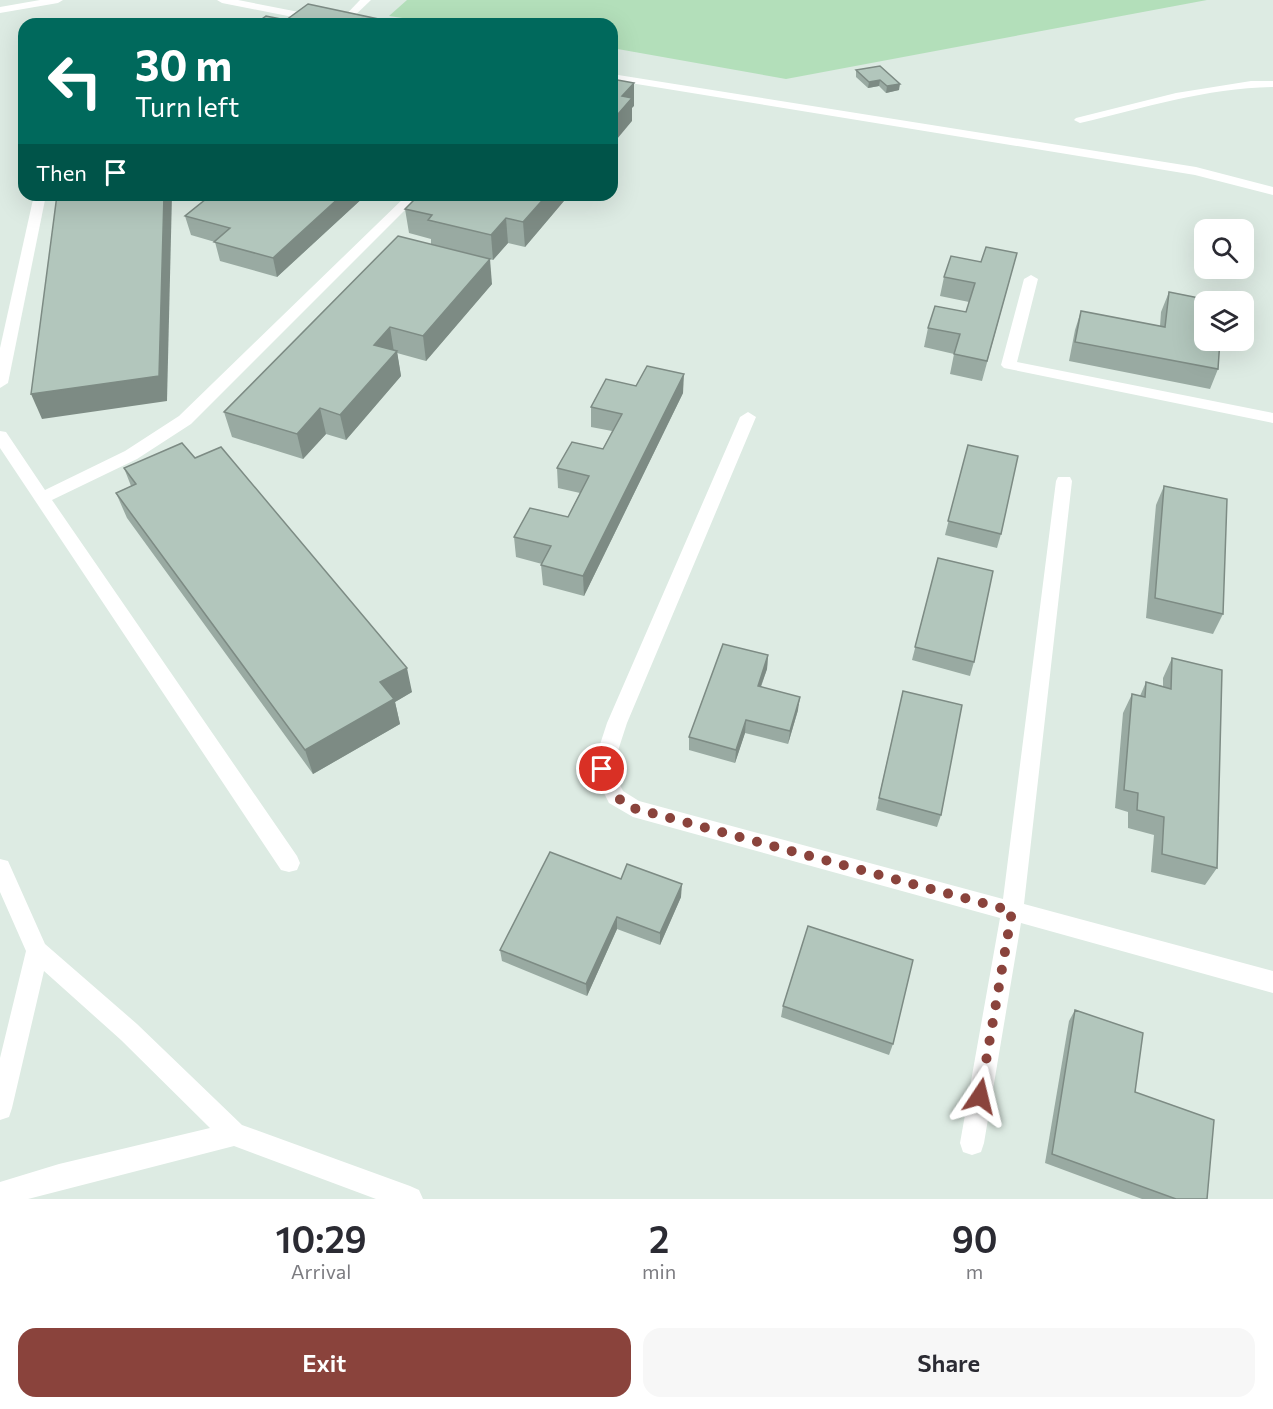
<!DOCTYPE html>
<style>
body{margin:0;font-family:Commissioner,sans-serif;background:#f7f7f7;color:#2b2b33;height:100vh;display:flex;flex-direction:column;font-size:22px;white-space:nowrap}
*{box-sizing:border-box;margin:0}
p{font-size:20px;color:#7c7c81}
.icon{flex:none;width:33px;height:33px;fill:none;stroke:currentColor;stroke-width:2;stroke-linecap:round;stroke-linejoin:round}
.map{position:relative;height:1199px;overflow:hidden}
.drawer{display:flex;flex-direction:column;background:#fff;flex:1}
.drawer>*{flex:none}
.banner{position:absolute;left:18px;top:18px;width:600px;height:183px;border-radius:18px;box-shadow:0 6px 24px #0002;background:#00695c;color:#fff;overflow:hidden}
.fabs{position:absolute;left:1194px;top:219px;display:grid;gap:12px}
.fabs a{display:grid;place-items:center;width:60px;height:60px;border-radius:12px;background:#fff;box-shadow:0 6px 24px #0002;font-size:30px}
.pin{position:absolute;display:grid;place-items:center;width:51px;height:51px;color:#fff;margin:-26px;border:3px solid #fff;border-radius:50%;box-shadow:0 2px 6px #0007}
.me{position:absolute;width:66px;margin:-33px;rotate:10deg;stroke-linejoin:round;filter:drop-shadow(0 0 4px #0008)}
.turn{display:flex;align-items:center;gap:21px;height:126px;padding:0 18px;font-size:27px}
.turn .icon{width:78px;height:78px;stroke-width:2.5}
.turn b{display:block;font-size:42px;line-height:51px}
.then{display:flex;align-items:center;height:57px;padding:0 18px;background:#0003;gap:12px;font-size:22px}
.eta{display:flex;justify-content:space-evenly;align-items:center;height:102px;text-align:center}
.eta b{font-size:36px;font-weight:600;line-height:42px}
.button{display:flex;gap:12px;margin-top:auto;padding:12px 18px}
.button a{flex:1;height:69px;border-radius:18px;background:#8a433c;color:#fff;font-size:24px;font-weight:600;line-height:69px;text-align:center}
.button a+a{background:#f7f7f7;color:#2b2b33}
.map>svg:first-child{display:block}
.green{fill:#b3dfba}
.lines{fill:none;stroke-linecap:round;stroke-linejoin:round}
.service{fill:#fff;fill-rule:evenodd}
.minor{fill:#fff;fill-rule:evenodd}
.wall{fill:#99aaa2}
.shaded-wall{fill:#7d8b84}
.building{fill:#b2c6bc;stroke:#7d8b84;stroke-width:1.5}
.route{stroke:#8a433c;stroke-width:10;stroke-dasharray:0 18}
</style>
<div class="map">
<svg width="1273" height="1199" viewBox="0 0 1273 1199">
<rect width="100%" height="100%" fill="#ddebe3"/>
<polygon class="green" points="407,0 1207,0 786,79 612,48 612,24 444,24 389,16"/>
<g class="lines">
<g class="service">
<polygon points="360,0 371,0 346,24 337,24"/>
<path d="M1251 81H1273V87C1207 88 1144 108 1080 123L1074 120 1076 118 1176 93Z"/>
</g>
<g class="minor">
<polygon points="40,0 63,0 58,3 0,13 0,7"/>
<polygon points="217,0 238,0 345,21 350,24 328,24 222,3"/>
<polygon points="612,74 1196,167 1273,187 1273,195 1195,175 612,80"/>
<polygon points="34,195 46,195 8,383 0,388 0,348"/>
<polygon points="407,195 420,195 191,424 137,459 52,500 297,856 300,863 297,870 289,872 281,870 0,448 0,431 6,432 45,490 125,451 179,416"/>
<polygon points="1031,275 1038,279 1017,362 1273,413 1273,423 1004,368 1001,365 1024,279"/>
<polygon points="748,412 756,417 627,723 612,769 623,791 639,801 1003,899 1056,481 1058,477 1070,477 1072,481 1024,904 1273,971 1273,993 1021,923 984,1143 981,1152 972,1155 963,1152 960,1143 1000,918 633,817 609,803 592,769 607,723 740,417"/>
<polygon points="0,859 8,861 45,944 137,1024 242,1125 410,1186 419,1190 423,1199 376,1199 234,1146 28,1199 0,1199 0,1182 59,1164 210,1128 121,1040 44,971 12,1108 9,1117 0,1120 0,1058 26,951 0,892"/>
</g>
</g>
<g class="wall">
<polygon points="880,66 899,90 886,93 879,86 868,88 856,77 856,70"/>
<polygon points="366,195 277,277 220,261 215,242 191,235 185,216"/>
<polygon points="419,195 569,195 525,247 508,243 493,260 431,244 431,239 409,233 405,209"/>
<polygon points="398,236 492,284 426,361 397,353 401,376 346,440 326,434 303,459 232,437 224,412"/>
<polygon points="1017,253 982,381 950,374 954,354 924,347 928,328 966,312 969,302 940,296 944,277 981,262"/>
<polygon points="1169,292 1218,369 1210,389 1069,361 1075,330 1081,311 1160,326 1161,312"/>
<polygon points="636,386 683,393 584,596 543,585 541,565 542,564 516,557 514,537 568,517 580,493 558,488 557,468 603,449 612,431 591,427 591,407"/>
<polygon points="968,445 1001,534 997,548 945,535"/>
<polygon points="195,458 412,692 395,702 400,724 313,774 127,518 116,493 131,486 124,468"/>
<polygon points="1164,486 1223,614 1213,634 1146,618 1156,505"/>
<polygon points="938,558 974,662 970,676 912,660"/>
<polygon points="768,655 767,669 761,687 798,710 788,744 745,733 735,763 689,750 689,737"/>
<polygon points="1172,658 1217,868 1205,885 1151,872 1154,835 1128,828 1128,812 1115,808 1123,713 1132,694 1140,696 1146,682 1163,686 1163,678"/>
<polygon points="903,691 941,815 937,827 876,810"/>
<polygon points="621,879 681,897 660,945 617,929 587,996 502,961 500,950"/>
<polygon points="783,1006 893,1044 889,1055 781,1017"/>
<polygon points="1075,1010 1135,1092 1207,1199 1142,1199 1045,1163 1069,1021"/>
</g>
<g class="shaded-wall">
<polygon points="880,80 879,86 868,88 869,82"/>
<polygon points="634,83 634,106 632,108 632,121 612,145 612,121 622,96"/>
<polygon points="900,84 899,90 886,93 887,86"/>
<polygon points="164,195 172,195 167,401 42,419 31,394"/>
<polygon points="342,195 366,195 277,277 273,258"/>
<polygon points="547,195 569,195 525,247 523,222"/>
<polygon points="506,218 508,243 493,260 491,235"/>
<polygon points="490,259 492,284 426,361 423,336"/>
<polygon points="390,327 394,352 374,345"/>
<polygon points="397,351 401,376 346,440 340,415"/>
<polygon points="684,374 683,393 584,596 583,576"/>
<polygon points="320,408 326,434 303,459 297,434"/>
<polygon points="768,655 767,669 756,699 758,686"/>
<polygon points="407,668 412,692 395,702 400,724 313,774 305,750 380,682"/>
<polygon points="800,697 798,710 788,744 790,731"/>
<polygon points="746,720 745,733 735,763 736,750"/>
<polygon points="682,884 681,897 660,945 660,933"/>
<polygon points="617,917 617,929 587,996 586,984"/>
</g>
<g class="building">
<polygon points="308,4 383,20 378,24 255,24 266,16 286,20"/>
<polygon points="880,66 900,84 887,86 880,80 869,82 856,70"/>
<polygon points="612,79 634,83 622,96 632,98 612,121"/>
<polygon points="57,195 164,195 159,376 31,394"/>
<polygon points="211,195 342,195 273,258 214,242 230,228 185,216"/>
<polygon points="419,195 547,195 523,222 506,218 491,235 428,220 432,215 405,209"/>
<polygon points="398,236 490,259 423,336 390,327 374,345 397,351 340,415 320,408 297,434 224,412"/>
<polygon points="986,247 1017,253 987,361 954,354 960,334 928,328 935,306 966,312 975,283 944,277 951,256 981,262"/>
<polygon points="1169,292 1219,302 1204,302 1204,340 1220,340 1218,369 1075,342 1081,311 1165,327"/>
<polygon points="647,366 684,374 583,576 541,565 551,546 514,537 530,508 568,517 589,476 557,468 572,442 603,449 622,414 591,407 606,379 636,386"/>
<polygon points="182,443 195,458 221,447 407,668 380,682 394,699 305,750 116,493 136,484 124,468"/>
<polygon points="968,445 1018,456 1001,534 948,521"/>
<polygon points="1164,486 1227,499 1223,614 1155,598"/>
<polygon points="938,558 993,571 974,662 915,647"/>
<polygon points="723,644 768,655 758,686 800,697 790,731 746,720 736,750 689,737"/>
<polygon points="1172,658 1222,670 1217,868 1162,854 1164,817 1137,810 1138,793 1124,790 1132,694 1145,697 1146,682 1171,689"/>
<polygon points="903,691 962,705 941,815 879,798"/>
<polygon points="550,852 621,879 627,864 682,884 660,933 617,917 586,984 500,950"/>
<polygon points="808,926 913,960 893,1044 783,1006"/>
<polygon points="1075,1010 1143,1033 1135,1092 1214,1120 1207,1199 1176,1199 1052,1154"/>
</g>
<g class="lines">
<polyline class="route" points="602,769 616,797 633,808 1012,911 980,1096"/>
</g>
</svg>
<div class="fabs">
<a><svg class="icon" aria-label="search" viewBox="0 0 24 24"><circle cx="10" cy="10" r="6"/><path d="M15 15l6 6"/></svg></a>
<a><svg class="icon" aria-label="layers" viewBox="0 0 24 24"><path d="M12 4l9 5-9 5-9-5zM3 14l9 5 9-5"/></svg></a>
</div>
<div class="pin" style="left:602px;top:769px;background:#d93025"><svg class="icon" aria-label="arrive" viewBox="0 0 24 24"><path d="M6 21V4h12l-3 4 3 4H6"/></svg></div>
<svg class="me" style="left:980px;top:1096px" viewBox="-20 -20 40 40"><path d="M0-17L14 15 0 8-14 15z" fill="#8a433c" stroke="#fff" stroke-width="4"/></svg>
<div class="banner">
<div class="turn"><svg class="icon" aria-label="left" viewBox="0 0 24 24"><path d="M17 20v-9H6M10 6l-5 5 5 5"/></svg><div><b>30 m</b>Turn left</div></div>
<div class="then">Then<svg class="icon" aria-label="arrive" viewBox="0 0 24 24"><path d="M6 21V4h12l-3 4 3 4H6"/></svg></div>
</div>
</div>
<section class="drawer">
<div class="eta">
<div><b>10:29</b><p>Arrival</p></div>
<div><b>2</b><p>min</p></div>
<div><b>90</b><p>m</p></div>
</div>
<div class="button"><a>Exit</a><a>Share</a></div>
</section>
